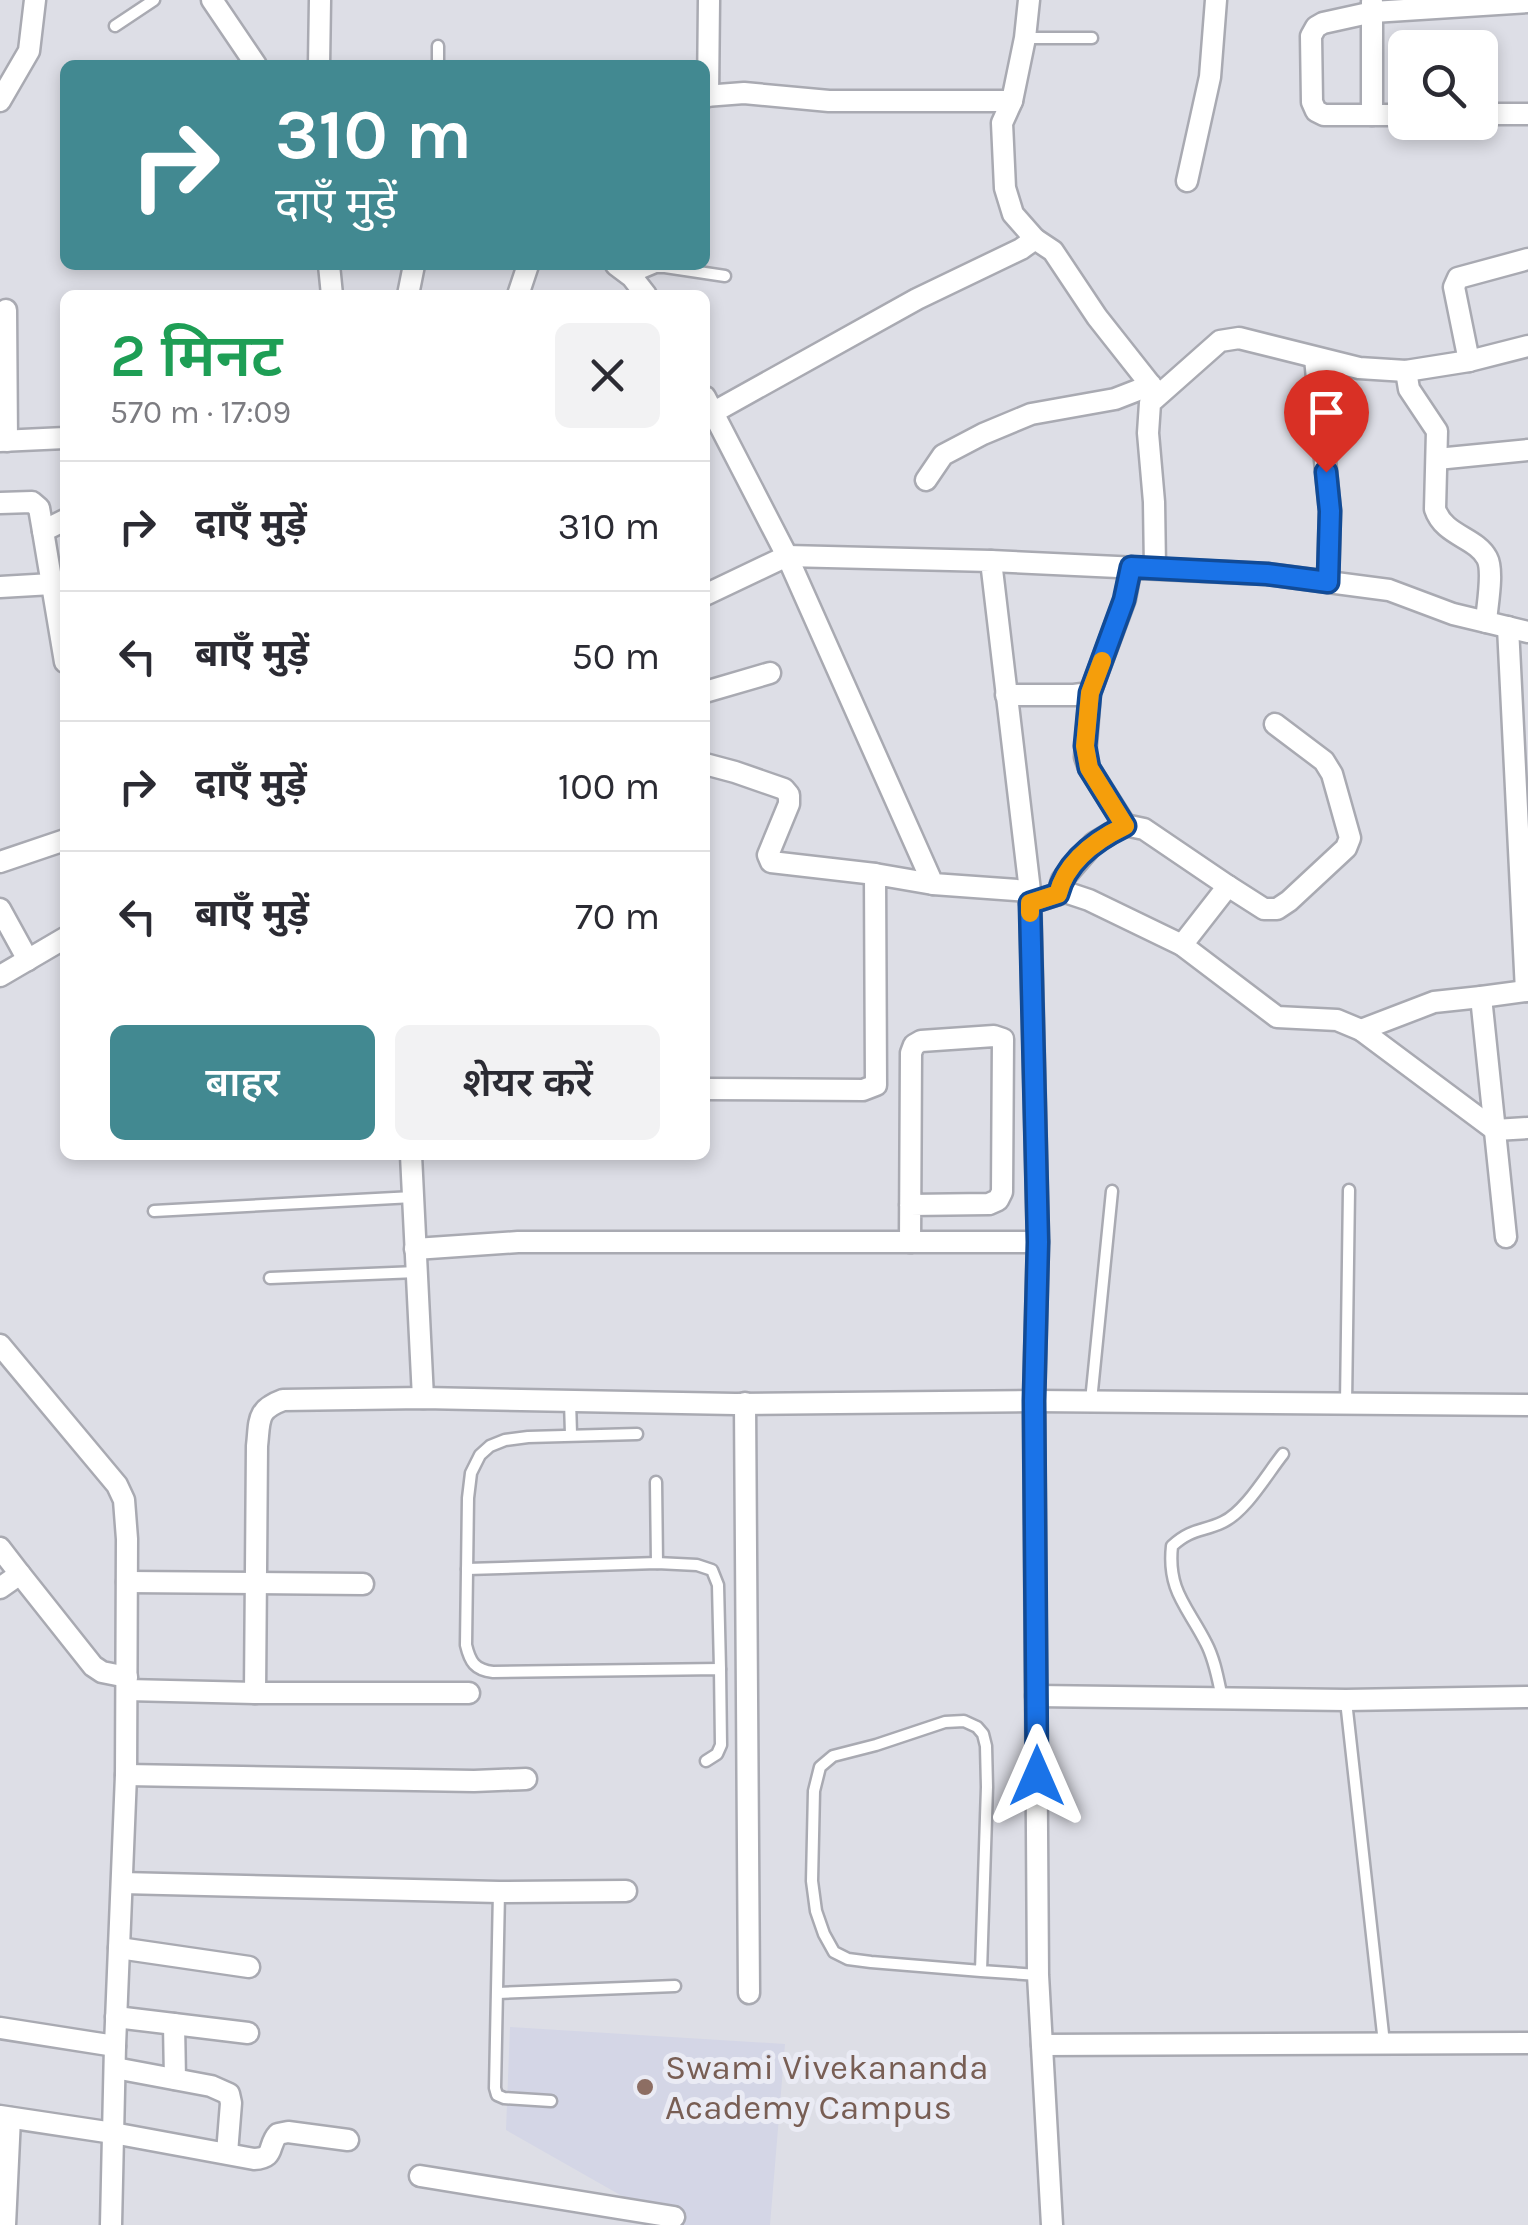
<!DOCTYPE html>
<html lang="hi">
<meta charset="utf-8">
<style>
body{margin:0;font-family:Karla,"Noto Sans Devanagari",sans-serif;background:#f2f2f3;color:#2b2b33;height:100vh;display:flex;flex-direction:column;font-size:38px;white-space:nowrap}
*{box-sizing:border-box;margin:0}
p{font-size:32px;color:#7c7c81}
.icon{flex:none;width:55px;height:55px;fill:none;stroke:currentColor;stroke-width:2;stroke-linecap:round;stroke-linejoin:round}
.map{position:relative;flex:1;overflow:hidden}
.sheet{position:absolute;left:60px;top:290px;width:650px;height:870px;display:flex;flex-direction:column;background:#fff;border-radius:15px;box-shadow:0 5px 15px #0003}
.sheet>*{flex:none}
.hud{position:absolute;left:60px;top:60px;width:650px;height:210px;border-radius:15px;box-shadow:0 5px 15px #0003;background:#428991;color:#fff;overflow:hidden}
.controls{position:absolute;left:1388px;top:30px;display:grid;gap:20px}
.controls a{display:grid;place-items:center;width:110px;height:110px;border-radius:15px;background:#fff;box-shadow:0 5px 15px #0003;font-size:50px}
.pin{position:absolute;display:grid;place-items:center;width:85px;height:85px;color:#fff;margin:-102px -42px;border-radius:50% 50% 50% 0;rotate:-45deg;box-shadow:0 0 10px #0007}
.pin .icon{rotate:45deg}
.me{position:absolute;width:110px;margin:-55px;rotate:0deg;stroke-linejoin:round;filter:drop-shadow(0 0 8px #0008)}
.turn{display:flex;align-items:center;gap:35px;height:210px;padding:0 50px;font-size:45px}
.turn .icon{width:130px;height:130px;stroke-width:2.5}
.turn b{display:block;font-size:70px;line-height:85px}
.round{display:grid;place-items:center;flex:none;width:105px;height:105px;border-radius:15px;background:#f2f2f3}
.overview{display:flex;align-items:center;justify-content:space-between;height:170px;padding:0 50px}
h1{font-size:60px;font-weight:600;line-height:75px;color:#1e9e55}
.cta{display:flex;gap:20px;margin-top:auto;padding:20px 50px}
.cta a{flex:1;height:115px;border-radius:15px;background:#428991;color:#fff;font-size:40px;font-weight:600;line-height:115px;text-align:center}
.cta a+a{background:#f2f2f3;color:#2b2b33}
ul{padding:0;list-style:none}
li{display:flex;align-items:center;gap:30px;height:130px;padding:0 50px;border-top:2px solid #e1e1e2}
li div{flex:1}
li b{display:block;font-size:38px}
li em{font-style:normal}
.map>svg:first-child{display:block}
.built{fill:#d4d6e6}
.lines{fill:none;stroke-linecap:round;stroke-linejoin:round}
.service-casing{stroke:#a9aab2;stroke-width:15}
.minor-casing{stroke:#a9aab2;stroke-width:25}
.service{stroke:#fff;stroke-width:10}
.minor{stroke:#fff;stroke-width:20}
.route-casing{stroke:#114b97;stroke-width:25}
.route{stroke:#1a73e8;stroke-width:18}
.slow{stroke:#f59e0b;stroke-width:18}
.education-dot{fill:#8d6e63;stroke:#eaebf4;stroke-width:4}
.labels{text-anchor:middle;stroke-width:10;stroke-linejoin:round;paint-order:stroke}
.education-label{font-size:35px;fill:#785e54;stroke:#eaebf4;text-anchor:start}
</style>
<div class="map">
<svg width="1528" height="2225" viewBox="0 0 1528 2225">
<rect width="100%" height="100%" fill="#dddee6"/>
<polygon class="built" points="510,2027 785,2044 770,2225 673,2225 506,2130"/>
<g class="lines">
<defs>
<g id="service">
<polyline points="115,26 154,0"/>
<polyline points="1025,38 1092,38"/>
<polyline points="438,46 438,65"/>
<polyline points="632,277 656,267 665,267 725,276"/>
<polyline points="154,1211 413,1197"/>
<polyline points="270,1278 417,1272"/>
<polyline points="570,1401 571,1434"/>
<polyline points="1091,1401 1112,1191"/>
<polyline points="1346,1403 1349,1190"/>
<path d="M637 1434 528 1437 505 1440 490 1446 480 1455 471 1473 468 1498 466 1645C470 1662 475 1670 493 1672L720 1669 721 1745 717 1754 706 1761"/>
<polyline points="656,1482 657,1563"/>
<polyline points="467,1569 657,1563 697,1565 712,1570 718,1585 720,1669"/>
<path d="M1222 1698C1218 1680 1215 1660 1206 1643 1188 1607 1167 1591 1172 1546 1192 1528 1202 1532 1223 1522 1246 1511 1267 1474 1283 1454"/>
<polyline points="1346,1701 1384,2043"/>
<polyline points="499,1892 495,2088 497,2095 504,2098 551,2101"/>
<polyline points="981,1971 987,1787 986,1746 983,1734 977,1727 964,1721 945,1722 876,1745 833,1756 820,1767 814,1791 812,1881 816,1911 824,1934 834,1952 848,1959 871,1962 981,1971 1038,1975"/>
<polyline points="498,1993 675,1986"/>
</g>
<g id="minor">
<polyline points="212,0 256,65"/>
<polyline points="319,65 320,0"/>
<polyline points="705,96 744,93 829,101 1012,101 1025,38 1029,0"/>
<polyline points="708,96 709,0"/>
<polyline points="0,101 29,51 35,0"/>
<polyline points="1480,114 1528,114"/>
<polyline points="1372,115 1372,2"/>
<polyline points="1405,115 1324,115 1316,111 1312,102 1311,36 1316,27 1323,23 1373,12 1528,2"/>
<polyline points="1187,181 1210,77 1216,0"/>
<polyline points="1035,239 1053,251 1097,317 1157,393"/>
<polyline points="1528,259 1458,278 1454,287 1469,361 1528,346"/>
<polyline points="329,265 332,295"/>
<polyline points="616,265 632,277 646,295"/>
<polyline points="408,295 414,265"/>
<polyline points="518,295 528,265"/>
<polyline points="6,310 7,441"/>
<polyline points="1315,358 1330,511 1328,582"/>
<path d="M1406 371 1409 389 1437 431 1435 509C1444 536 1476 537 1487 558 1494 571 1487 606 1486 622"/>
<polyline points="705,397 787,556 933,884 1030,891"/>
<polyline points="714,412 917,299 1021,249 1035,239 1013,214 1005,188 1002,123 1012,101"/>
<polyline points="0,441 65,438"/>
<polyline points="1437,459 1528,450"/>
<polyline points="926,480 943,455 983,434 1031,414 1115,399 1151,385"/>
<polyline points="0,503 32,502 39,508 43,531"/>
<polyline points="65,520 43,531 65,662"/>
<polyline points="991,561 1267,574 1389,590 1453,614 1528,632"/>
<polyline points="1155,568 1154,502 1148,433 1150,403 1220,341 1239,338 1359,368 1406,371 1469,361"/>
<polyline points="0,587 52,584"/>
<polyline points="705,595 787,556 991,561 1030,891 1038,1242 1034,1401 1038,1975 1052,2225"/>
<polyline points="1508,627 1526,991 1528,991"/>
<polyline points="705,692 770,673"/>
<polyline points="1090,693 1085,757 1089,768 1125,825"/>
<polyline points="1006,695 1074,695 1090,693 1125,599 1131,567"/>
<polyline points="705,764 735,772 784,789 789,795 789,804 768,855 771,862 875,874"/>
<polyline points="0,862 65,840"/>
<polyline points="1058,894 1062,880 1094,843 1125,825 1144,829 1228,886"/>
<polyline points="1030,903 1065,892 1089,900 1182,945 1277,1017 1337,1020 1361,1030 1495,1130 1528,1128"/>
<polyline points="0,909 28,960"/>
<polyline points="1182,945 1228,886 1264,909 1277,909 1289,901 1346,848 1350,838 1332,774 1324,761 1275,724"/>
<polyline points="0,976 65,938"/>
<polyline points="1361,1030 1434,1002 1481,997"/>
<polyline points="705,1089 863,1090 876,1085 875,874 933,884"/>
<polyline points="411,1155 423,1398"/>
<polyline points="910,1205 989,1204 998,1200 1002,1192 1003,1039 994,1036 921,1041 914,1045 911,1053 910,1242"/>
<polyline points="1506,1237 1481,997 1526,991"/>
<polyline points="415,1249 518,1242 1038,1242"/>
<polyline points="0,1345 117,1485 124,1500 127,1539 126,1775 115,2046 111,2225"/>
<polyline points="745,1403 749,1993"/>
<polyline points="0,1548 20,1574"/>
<polyline points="127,1582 363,1584"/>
<polyline points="0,1588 20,1574 93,1666 102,1672 127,1677"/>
<polyline points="127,1690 255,1693 469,1693"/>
<path d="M255 1693 257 1446C260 1420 256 1410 283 1400L423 1398 735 1404 1034 1401 1528 1405"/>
<polyline points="1036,1696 1346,1700 1528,1697"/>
<polyline points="126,1775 474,1781 526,1779"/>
<polyline points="122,1883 499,1892 626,1891"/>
<polyline points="119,1948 249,1967"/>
<polyline points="116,2017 248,2033"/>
<polyline points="174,2024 175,2079"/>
<polyline points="0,2028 115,2046"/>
<polyline points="1042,2045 1528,2043"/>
<polyline points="115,2068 211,2086 229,2094 231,2103 227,2153"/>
<path d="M0 2116 113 2133 254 2159C276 2158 267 2146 278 2134L288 2132 348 2140"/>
<polyline points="420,2176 674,2217"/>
<polyline points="5,2225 10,2118"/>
</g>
</defs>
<use href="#service" class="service-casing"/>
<use href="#minor" class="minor-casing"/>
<use href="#service" class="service"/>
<use href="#minor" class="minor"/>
</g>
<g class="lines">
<defs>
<path id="route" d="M1037 1776 1034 1401 1038 1242 1030 903 1058 894C1066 862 1096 840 1125 826L1089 768 1085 746 1090 693 1124 600 1131 567 1267 574 1328 582 1330 511 1326 472"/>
</defs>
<use href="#route" class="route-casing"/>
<use href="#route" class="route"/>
<path class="slow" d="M1030 913V903L1058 894C1066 862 1096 840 1125 826L1089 768 1085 746 1090 693 1102 661"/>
</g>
<circle class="education-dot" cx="645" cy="2087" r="10"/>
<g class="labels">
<g class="education-label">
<text x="665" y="2079">Swami Vivekananda<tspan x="665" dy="40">Academy Campus</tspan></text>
</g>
</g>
</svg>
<div class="controls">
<a><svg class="icon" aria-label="search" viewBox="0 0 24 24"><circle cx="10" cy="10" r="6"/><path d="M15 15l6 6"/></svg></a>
</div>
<div class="pin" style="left:1326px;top:472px;background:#d93025"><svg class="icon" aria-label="arrive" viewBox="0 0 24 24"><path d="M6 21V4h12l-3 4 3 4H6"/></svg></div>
<svg class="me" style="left:1037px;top:1776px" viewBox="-20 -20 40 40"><path d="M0-17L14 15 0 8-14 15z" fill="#1a73e8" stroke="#fff" stroke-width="4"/></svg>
<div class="hud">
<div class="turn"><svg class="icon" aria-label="right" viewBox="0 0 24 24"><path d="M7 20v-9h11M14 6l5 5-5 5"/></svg><div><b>310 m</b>दाएँ मुड़ें</div></div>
</div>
<section class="sheet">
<div class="overview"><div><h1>2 मिनट</h1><p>570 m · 17:09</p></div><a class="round"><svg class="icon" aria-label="close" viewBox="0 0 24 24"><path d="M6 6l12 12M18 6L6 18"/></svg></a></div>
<ul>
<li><svg class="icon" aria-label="right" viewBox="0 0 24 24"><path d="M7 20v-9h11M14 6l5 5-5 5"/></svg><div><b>दाएँ मुड़ें</b></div><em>310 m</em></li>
<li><svg class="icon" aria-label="left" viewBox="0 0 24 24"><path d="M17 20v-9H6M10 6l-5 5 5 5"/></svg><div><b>बाएँ मुड़ें</b></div><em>50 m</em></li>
<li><svg class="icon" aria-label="right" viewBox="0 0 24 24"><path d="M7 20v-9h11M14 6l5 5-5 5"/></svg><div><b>दाएँ मुड़ें</b></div><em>100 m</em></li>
<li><svg class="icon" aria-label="left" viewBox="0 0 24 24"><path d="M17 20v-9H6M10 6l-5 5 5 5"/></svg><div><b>बाएँ मुड़ें</b></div><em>70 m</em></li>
</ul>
<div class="cta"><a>बाहर</a><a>शेयर करें</a></div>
</section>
</div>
